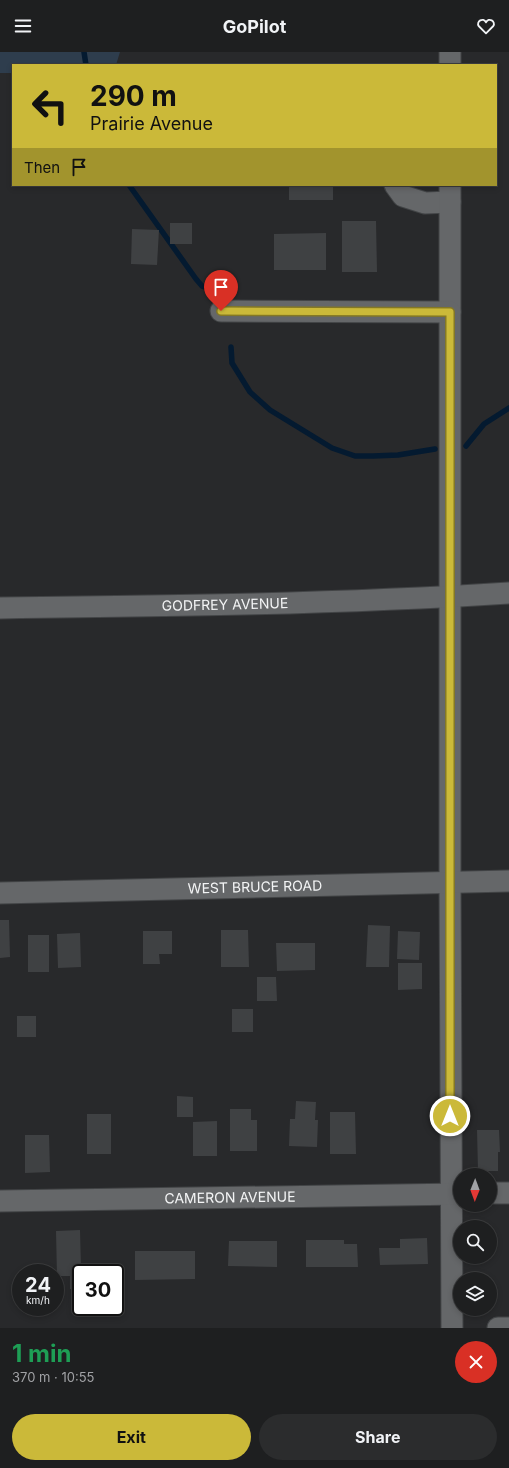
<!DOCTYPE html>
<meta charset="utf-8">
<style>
body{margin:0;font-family:Inter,sans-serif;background:#2b2c2d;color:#f1f3f6;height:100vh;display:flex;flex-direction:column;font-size:15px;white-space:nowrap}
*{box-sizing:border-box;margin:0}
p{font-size:13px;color:#a1a2a5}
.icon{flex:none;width:22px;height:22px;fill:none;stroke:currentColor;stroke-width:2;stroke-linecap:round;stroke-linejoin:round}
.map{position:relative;height:1276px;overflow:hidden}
.side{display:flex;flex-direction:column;background:#1e1f20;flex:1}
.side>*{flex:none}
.banner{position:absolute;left:12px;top:12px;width:485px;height:122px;border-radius:0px;box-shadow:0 2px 6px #0003,0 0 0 1px #3c3d3e;background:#cbb939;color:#111;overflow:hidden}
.needle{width:26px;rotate:181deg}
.buttons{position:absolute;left:453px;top:1116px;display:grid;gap:8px}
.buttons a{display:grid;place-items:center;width:44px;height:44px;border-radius:50%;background:#1e1f20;box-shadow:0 2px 6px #0003,0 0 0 1px #3c3d3e;font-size:20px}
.speed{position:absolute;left:12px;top:1212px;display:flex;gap:8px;font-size:20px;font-weight:700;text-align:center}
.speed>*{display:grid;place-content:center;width:52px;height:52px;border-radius:50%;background:#1e1f20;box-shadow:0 2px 6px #0003,0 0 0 1px #3c3d3e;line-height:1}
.speed small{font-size:10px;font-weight:400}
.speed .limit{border:2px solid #111;border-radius:6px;background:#fff;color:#111}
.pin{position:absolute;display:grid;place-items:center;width:34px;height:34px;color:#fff;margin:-41px -17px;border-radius:50% 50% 50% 0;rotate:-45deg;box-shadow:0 0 4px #0007}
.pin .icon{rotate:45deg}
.me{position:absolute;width:44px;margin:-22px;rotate:0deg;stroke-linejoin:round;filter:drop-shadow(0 0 3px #0008)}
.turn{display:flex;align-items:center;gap:14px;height:84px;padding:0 12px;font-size:18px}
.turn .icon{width:52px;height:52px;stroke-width:2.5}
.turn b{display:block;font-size:28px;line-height:34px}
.then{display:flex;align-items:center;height:38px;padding:0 12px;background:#0003;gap:8px;font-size:15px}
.round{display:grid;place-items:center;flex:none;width:42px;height:42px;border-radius:21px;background:#2b2c2d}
.summary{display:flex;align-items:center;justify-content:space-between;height:68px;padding:0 12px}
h1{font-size:24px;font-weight:700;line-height:30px;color:#1e9e55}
.button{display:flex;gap:8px;margin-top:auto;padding:8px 12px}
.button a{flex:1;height:46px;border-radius:24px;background:#cbb939;color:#111;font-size:16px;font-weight:700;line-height:46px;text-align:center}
.button a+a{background:#2b2c2d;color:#f1f3f6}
header{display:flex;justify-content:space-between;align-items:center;height:52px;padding:0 12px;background:#1e1f20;font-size:18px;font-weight:700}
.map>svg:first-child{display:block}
.green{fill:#2e3d4d}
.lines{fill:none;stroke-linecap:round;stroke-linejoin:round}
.stream{stroke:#041a30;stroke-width:5.5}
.building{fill:#3f4143}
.minor-casing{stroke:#424446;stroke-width:23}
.minor{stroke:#656769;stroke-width:21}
.route-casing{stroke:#847825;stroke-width:10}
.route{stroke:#cbb939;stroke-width:7}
.labels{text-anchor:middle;stroke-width:3.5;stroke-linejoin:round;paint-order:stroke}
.street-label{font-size:14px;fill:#f3f4f5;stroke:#111213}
</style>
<header><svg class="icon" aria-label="menu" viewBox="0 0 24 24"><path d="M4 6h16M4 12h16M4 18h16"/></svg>GoPilot<svg class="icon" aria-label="heart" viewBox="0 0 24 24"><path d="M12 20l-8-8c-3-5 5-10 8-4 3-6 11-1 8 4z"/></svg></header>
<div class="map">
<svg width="509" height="1276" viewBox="0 0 509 1276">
<rect width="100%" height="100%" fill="#28292b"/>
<polygon class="green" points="0,0 120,0 116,13 13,13 13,21 0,21"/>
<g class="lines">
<g class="stream">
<polyline points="84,0 86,13"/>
<polyline points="129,133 196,227 202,234 215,238 222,255"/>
<polyline points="231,295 232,311 250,340 270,358 332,396 355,404 373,404 398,403 435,397"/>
<polyline points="466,394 484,372 509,356"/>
</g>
</g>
<g class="building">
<rect x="289" y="133" width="44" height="15"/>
<polygon points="342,169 376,169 377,220 342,220"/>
<rect x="170" y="171" width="22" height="21"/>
<polygon points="132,177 159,178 157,213 131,212"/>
<polygon points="326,181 326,218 274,218 274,182"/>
<polygon points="0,868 9,868 10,905 0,906"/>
<polygon points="368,873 390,874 389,915 366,915"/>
<polygon points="221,878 248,878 249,915 221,915"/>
<polygon points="143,879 172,879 172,902 159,902 160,912 143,912"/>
<polygon points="398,879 420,880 419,908 397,907"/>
<polygon points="80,881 81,915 58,916 57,882"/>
<rect x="28" y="883" width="21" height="37"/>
<polygon points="276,891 315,891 315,918 277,919"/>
<polygon points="398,911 422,911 422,937 398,938"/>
<polygon points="257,925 276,925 277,949 257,949"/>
<rect x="232" y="957" width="21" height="23"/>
<rect x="17" y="964" width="19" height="21"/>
<polygon points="177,1044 193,1045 193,1065 177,1065"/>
<polygon points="296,1049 316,1050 315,1068 318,1068 317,1095 289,1094 290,1067 295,1067"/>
<polygon points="230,1057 251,1057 251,1068 257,1068 257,1099 230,1099"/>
<polygon points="330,1060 355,1060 356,1102 330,1102"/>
<rect x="87" y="1062" width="24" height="40"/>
<polygon points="217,1069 217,1104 193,1104 193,1070"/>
<polygon points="477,1078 499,1078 500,1100 498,1100 498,1119 478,1119"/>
<polygon points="25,1083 49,1083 50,1120 25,1121"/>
<polygon points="80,1178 81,1216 91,1216 91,1221 81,1221 81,1237 70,1237 70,1224 57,1224 56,1179"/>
<polygon points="427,1186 428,1212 380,1213 379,1196 400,1196 400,1187"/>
<polygon points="306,1188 344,1188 344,1192 357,1192 358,1215 306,1215"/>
<polygon points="229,1189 277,1189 277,1215 228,1214"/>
<polygon points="135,1199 195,1199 195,1227 135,1228"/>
</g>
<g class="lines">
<defs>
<g id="minor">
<polyline points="450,0 450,13"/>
<polyline points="395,133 403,144 425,151 450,150"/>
<polyline points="450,133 450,830 452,1276"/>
<polyline points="221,259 450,260"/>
<path id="s1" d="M0 556C170 554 340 552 509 541"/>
<path id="s2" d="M0 841 509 829"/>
<polyline points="490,1141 509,1141"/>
<path id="s3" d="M0 1149 460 1142"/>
<polyline points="498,1276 509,1276"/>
</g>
</defs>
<use href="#minor" class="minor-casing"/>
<use href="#minor" class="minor"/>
</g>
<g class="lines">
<defs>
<polyline id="route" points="221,259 450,260 450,1064"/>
</defs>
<use href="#route" class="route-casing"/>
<use href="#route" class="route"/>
</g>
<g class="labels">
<g class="street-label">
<text dy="5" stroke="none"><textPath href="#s1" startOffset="225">GODFREY AVENUE</textPath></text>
<text dy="5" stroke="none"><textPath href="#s2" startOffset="255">WEST BRUCE ROAD</textPath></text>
<text dy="5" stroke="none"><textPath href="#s3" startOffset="230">CAMERON AVENUE</textPath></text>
</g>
</g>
</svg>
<div class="buttons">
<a><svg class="needle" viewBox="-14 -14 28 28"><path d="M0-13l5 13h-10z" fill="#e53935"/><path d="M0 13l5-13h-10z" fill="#a1a2a5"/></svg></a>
<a><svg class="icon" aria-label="search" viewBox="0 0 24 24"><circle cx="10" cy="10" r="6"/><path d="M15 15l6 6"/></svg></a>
<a><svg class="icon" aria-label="layers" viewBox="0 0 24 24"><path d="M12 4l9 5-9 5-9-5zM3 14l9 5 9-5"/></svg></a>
</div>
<div class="speed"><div>24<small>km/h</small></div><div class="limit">30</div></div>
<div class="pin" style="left:221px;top:259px;background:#d93025"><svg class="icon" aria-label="arrive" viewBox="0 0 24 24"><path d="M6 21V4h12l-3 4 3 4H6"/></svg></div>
<svg class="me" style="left:450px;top:1064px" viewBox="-20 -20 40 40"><circle r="17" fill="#cbb939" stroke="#fff" stroke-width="3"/><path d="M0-11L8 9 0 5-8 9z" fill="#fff"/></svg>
<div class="banner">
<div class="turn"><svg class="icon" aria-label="left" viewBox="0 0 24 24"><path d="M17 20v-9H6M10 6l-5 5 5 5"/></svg><div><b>290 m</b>Prairie Avenue</div></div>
<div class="then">Then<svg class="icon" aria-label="arrive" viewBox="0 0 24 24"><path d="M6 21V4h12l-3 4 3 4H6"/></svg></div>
</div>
</div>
<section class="side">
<div class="summary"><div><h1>1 min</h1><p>370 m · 10:55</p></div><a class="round" style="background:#d93025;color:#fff"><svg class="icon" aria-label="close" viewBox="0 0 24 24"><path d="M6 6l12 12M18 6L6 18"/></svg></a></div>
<div class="button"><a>Exit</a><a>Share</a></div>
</section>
